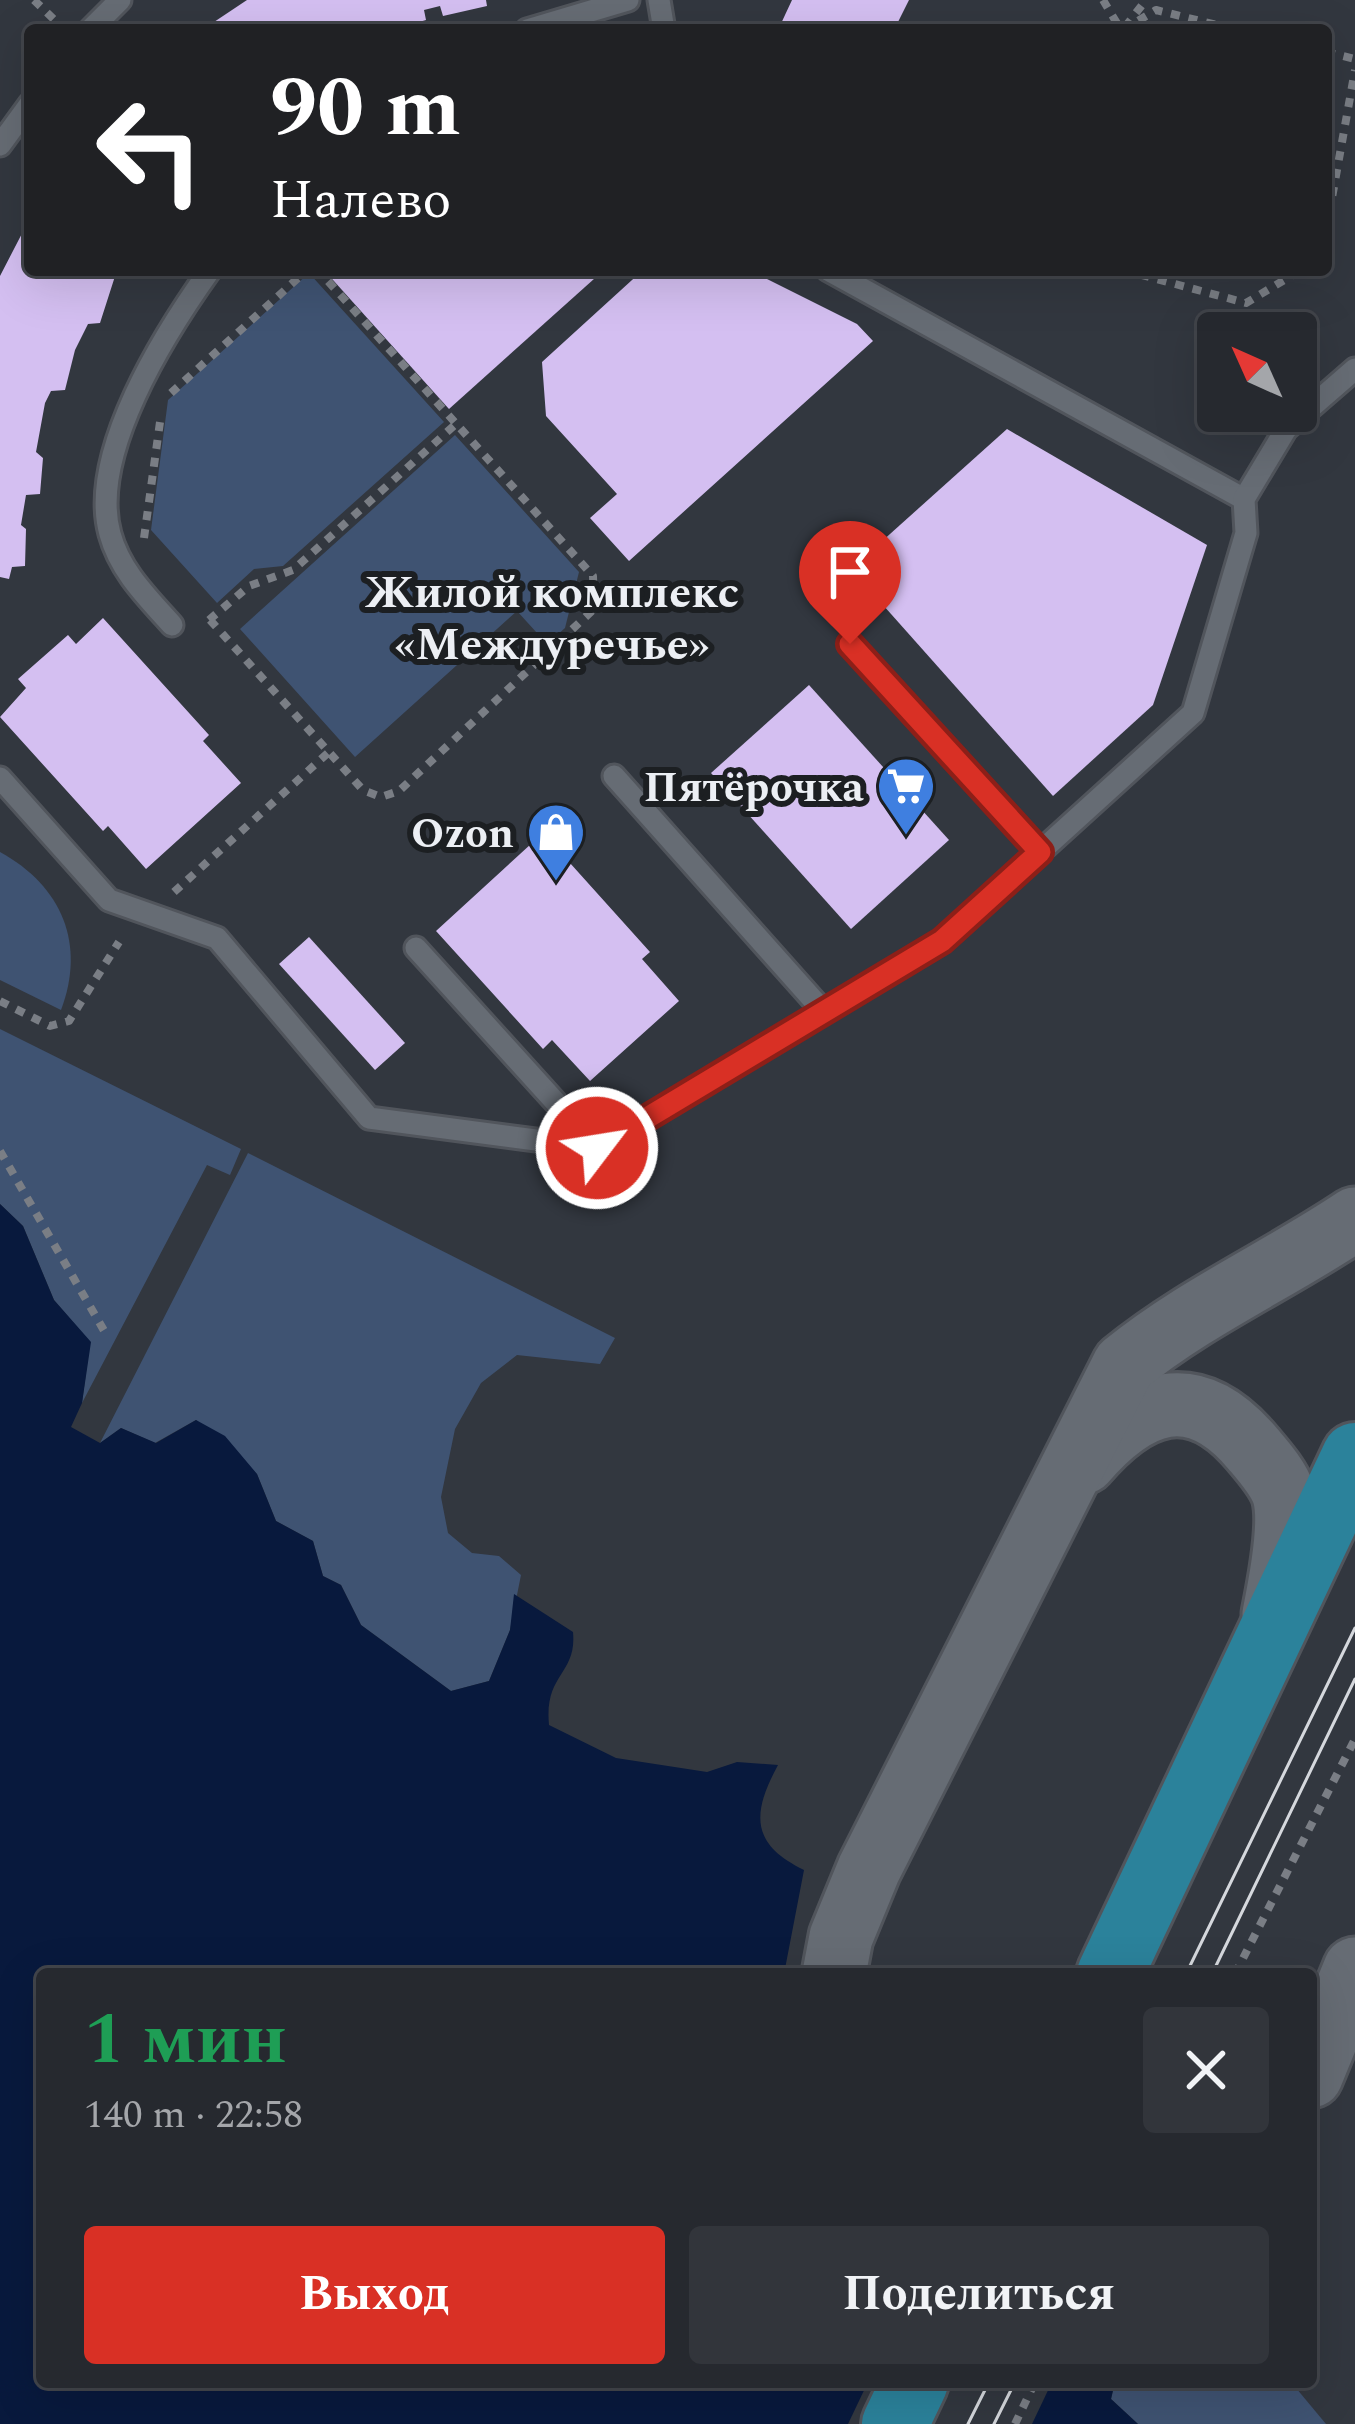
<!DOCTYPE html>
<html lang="ru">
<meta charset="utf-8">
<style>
body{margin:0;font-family:Spectral,serif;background:#32353b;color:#f1f3f6;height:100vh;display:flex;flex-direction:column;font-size:45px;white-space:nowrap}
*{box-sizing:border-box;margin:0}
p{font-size:39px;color:#a4a6aa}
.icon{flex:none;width:66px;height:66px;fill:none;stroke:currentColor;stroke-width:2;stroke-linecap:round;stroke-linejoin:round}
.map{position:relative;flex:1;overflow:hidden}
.panel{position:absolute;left:36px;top:1968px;width:1281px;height:420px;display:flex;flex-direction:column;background:#26292f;border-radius:12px;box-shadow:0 12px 48px #0002,0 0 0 3px #42454b}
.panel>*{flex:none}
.banner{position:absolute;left:24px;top:24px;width:1308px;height:252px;border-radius:12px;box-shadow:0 12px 48px #0002,0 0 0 3px #42454b;background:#202124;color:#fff;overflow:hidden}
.needle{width:78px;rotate:315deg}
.fabs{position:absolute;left:1197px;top:312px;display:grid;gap:24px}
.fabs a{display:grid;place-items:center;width:120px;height:120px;border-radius:12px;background:#26292f;box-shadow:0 12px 48px #0002,0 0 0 3px #42454b;font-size:60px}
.pin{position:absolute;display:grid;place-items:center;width:102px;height:102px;color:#fff;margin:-123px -51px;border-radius:50% 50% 50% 0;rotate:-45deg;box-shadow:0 0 12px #0007}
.pin .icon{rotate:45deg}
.me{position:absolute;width:132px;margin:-66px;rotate:59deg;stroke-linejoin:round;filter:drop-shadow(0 0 9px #0008)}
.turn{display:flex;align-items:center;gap:42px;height:252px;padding:0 48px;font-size:54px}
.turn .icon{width:156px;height:156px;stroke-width:2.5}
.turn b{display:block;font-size:84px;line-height:102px}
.round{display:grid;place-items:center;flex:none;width:126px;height:126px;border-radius:12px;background:#32353b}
.overview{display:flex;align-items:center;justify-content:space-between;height:204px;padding:0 48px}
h1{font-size:72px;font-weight:700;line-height:90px;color:#1e9e55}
.cta{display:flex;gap:24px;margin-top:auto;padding:24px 48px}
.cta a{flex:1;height:138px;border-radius:12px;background:#d93025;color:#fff;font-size:48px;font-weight:700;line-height:138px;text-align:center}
.cta a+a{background:#32353b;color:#f1f3f6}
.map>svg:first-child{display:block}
.green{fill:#3f5372}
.water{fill:#08193d}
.pier{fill:#32373f}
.building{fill:#d4bff1}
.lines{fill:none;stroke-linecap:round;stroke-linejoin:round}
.lane-casing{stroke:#51555c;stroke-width:27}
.secondary-casing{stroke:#51555c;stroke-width:69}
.primary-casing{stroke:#51555c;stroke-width:72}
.path{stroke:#7a7e85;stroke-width:8;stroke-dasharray:9 9;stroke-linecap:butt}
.lane{stroke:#666c74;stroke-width:21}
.secondary{stroke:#666c74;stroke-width:63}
.primary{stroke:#2b829b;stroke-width:66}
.tram{stroke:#d5d8dd;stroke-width:3}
.route-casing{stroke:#8d1f18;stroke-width:30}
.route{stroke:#d93025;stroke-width:21}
.labels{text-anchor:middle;stroke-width:12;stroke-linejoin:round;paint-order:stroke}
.poi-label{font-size:42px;font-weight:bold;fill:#eceff4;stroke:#1c1f22;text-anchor:end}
.neighbourhood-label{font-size:45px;font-weight:bold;fill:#eceff4;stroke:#1c1f22}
</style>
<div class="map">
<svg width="1355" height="2424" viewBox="0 0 1355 2424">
<rect width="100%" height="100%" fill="#32373f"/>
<g class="green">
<polygon points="309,273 444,422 283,566 254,569 217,603 151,530 168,400"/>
<polygon points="455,435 579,572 565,628 547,644 517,611 355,757 240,629"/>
<path d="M0 852C62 886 86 944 61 1010L0 980Z"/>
<polygon points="0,1029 241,1149 230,1175 207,1165 82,1403 90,1342 54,1300 23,1226 0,1204"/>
<polygon points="248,1153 615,1338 600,1364 517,1355 481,1383 455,1429 441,1497 448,1533 472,1553 499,1556 521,1575 510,1630 489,1681 451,1691 361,1625 341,1585 323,1576 313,1541 276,1521 257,1474 196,1420 155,1443 121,1428 100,1443"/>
<polygon points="1115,2382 1291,2382 1326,2424 1138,2424 1111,2399"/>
</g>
<path class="water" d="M0 1204 23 1226 54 1300 91 1342 82 1403 71 1427 100 1443 121 1428 156 1443 196 1420 225 1436 257 1474 276 1521 313 1541 323 1576 341 1585 361 1625 451 1691 489 1681 510 1630 514 1594 573 1632C577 1675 544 1673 549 1725L616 1758 707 1772 737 1762 778 1765C752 1813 750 1844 804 1870L784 1974H42V2382H1115L1111 2399 1138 2424H0Z"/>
<polygon class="pier" points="868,2382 1052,2382 1032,2424 848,2424"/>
<g class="building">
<polygon points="247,0 486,0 487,6 443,16 440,6 424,10 426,20 392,30 202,30"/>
<polygon points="792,0 909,0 894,30 778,30"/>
<polygon points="30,218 30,270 117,270 100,323 88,324 75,350 65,390 51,391 45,403 36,452 43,458 40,494 26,495 21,525 26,529 25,566 12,567 9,579 0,577 0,276"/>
<polygon points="324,270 604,270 449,409"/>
<polygon points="643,270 749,270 857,324 873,341 629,561 590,518 617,494 546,416 542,362"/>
<polygon points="1007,429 1207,545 1153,705 1053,796 851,569"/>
<polygon points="103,618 209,735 203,741 241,783 146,869 108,826 103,831 0,717 26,688 18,679 68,635 76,644"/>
<polygon points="809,685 949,840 851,929 711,773"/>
<polygon points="543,833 650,952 642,959 679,1001 590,1081 552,1040 543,1049 436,931"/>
<polygon points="309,937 405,1043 375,1070 279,964"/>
</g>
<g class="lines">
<defs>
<g id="lane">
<polyline points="659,0 664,30"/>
<polyline points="90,30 120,0"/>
<polyline points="527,30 628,0"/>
<polyline points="0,145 30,104"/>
<polyline points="828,270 1244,499"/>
<path d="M172 625C147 597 120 571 110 534 88 454 165 333 210 270"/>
<polyline points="850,643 1041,852"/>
<polyline points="614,776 824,1012"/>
<polyline points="0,778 109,900 217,938 369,1118 597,1148 942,941 1193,713 1246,533 1244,499 1286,429 1355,369"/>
<polyline points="416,948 597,1148"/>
</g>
<g id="secondary">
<path d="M1084 1462C1137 1401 1193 1377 1253 1449 1264 1462 1279 1479 1284 1495 1292 1525 1280 1584 1274 1614"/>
<path d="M834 1974 841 1937 869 1869 1124 1365C1195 1307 1279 1270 1355 1219"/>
<polyline points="1311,2076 1355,1969"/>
</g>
<g id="primary">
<polyline points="1110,1974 1355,1456"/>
<polyline points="895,2424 915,2382"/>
</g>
</defs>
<use href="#lane" class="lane-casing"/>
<use href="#secondary" class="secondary-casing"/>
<use href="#primary" class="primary-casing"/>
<g class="path">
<polyline points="34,0 63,28"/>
<polyline points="1103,0 1121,30"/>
<polyline points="1125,27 1146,0"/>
<polyline points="1123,30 1156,10 1237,30"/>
<polyline points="1326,52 1355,59"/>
<polyline points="1326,231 1355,70"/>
<polyline points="1123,270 1246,303 1301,270"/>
<polyline points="171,393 307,270"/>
<polyline points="144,538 160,422"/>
<polyline points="209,620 249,586 293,570 456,424"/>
<polyline points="210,620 363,790 381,797 399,791 594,609 593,576 318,270"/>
<polyline points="174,892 329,752"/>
<polyline points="0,1001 50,1026 69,1021 119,942"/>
<polyline points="0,1151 106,1334"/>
<polyline points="1235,1974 1355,1739"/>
<polyline points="1015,2424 1035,2382"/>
</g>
<use href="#lane" class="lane"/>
<use href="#secondary" class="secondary"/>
<use href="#primary" class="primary"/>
<g class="tram">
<polyline points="1186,1974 1355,1628"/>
<polyline points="1212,1974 1355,1679"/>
<polyline points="968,2424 989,2382"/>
<polyline points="994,2424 1015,2382"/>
</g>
</g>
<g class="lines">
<defs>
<polyline id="route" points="597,1148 942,941 1040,852 850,644"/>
</defs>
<use href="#route" class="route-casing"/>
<use href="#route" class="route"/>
</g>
<defs>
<symbol id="supermarket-pin" viewBox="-11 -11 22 30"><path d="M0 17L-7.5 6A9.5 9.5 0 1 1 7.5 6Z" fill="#3f7fe0" stroke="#1c1f22"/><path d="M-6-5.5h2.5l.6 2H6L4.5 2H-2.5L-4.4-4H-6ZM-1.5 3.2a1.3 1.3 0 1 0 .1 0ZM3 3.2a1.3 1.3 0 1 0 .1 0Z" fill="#fff"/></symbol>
<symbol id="shop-pin" viewBox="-11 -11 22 30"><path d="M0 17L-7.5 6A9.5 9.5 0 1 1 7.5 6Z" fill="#3f7fe0" stroke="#1c1f22"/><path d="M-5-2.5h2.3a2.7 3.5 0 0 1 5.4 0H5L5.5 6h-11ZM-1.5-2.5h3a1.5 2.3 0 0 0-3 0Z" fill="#fff"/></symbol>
</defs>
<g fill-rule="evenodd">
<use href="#supermarket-pin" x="873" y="753" width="66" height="90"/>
<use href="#shop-pin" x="523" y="799" width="66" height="90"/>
</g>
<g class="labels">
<g class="poi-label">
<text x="864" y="801">Пятёрочка</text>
<text x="514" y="847">Ozon</text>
</g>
<g class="neighbourhood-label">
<text x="552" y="607">Жилой комплекс<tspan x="552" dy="52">«Междуречье»</tspan></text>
</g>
</g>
</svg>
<div class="fabs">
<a><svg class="needle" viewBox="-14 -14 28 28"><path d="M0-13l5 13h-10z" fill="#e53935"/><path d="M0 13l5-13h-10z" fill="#a4a6aa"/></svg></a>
</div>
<div class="pin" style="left:850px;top:644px;background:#d93025"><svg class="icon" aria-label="arrive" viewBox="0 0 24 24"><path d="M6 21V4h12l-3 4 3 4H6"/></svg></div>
<svg class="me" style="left:597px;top:1148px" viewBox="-20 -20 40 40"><circle r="17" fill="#d93025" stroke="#fff" stroke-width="3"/><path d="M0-11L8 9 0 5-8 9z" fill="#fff"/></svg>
<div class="banner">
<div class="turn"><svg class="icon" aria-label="left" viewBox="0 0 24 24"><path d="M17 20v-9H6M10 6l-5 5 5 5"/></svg><div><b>90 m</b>Налево</div></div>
</div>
<section class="panel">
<div class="overview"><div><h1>1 мин</h1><p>140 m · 22:58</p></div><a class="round"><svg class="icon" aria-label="close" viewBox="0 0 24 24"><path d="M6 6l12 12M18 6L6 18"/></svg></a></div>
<div class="cta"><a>Выход</a><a>Поделиться</a></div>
</section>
</div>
